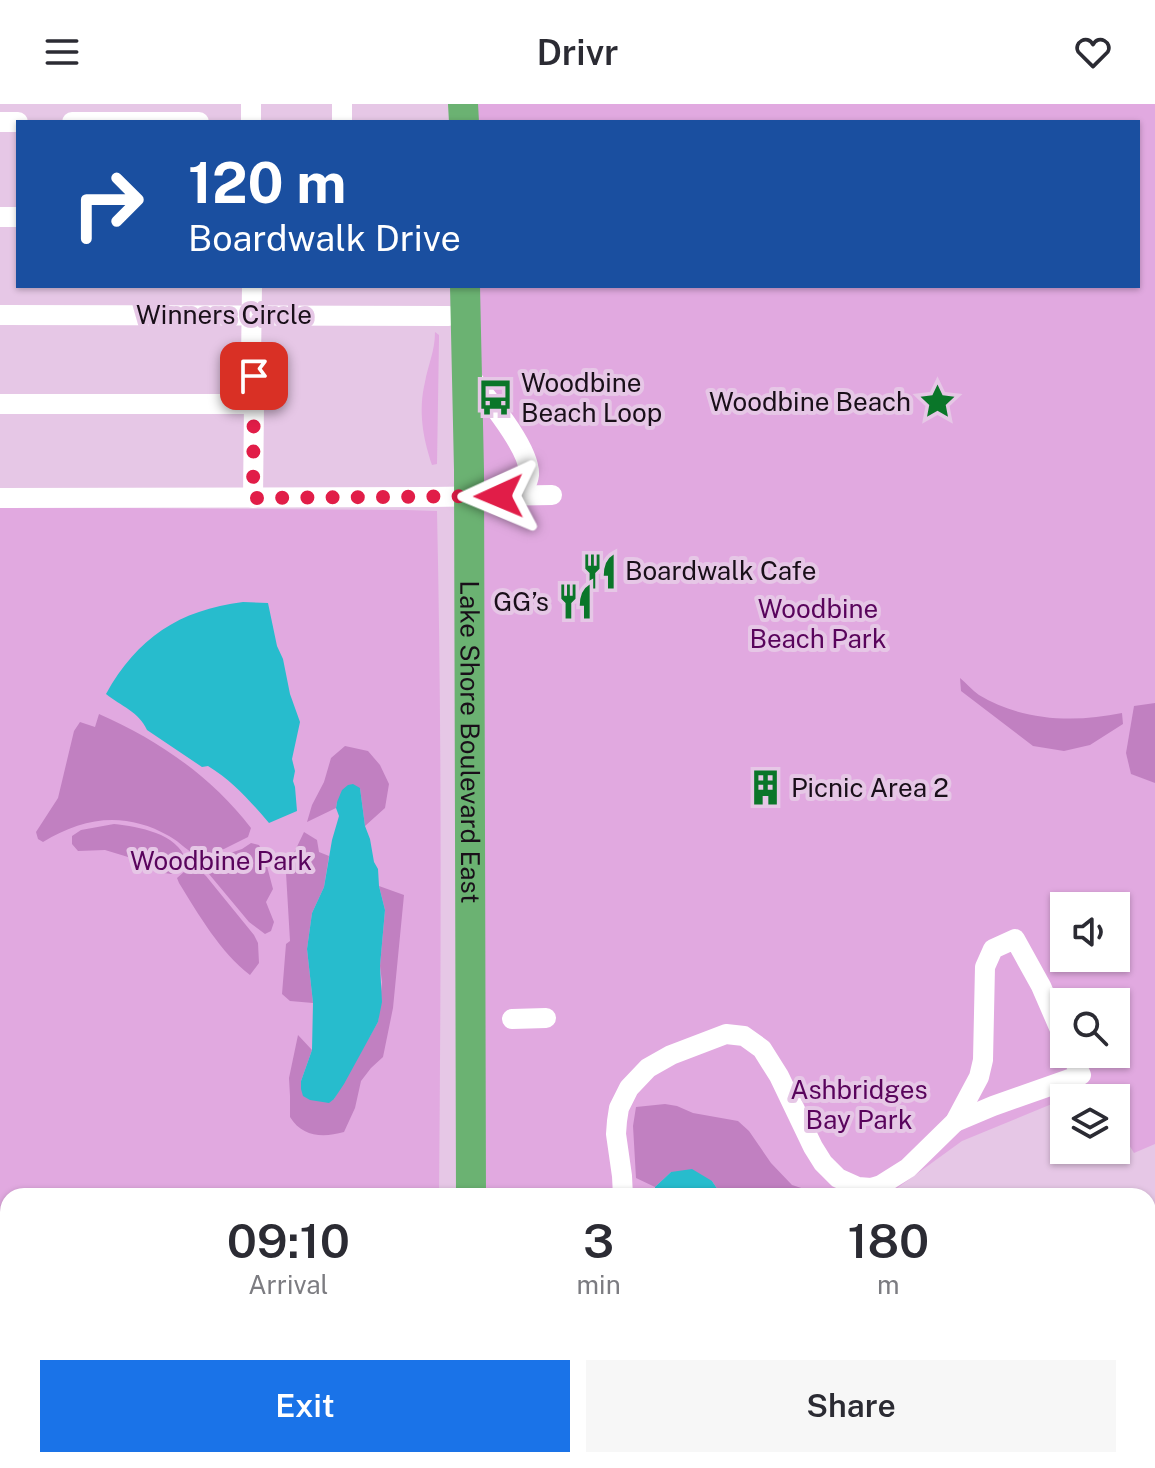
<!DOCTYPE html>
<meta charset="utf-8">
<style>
body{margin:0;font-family:"Public Sans",sans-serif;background:#f7f7f7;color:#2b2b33;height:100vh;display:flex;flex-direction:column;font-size:30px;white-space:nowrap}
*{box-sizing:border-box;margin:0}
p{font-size:26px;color:#7c7c81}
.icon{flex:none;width:44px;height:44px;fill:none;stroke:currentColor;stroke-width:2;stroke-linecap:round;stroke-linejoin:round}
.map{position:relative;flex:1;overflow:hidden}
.panel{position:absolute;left:0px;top:1084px;width:1156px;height:280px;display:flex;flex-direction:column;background:#fff;border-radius:24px 24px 0 0;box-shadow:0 2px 6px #0004}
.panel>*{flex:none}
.top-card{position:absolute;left:16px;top:16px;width:1124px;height:168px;border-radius:0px;box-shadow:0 2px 6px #0004;background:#1a4fa0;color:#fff;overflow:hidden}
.fabs{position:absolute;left:1050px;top:788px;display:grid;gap:16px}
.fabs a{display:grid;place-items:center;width:80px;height:80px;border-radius:0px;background:#fff;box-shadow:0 2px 6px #0004;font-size:40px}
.pin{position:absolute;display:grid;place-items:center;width:68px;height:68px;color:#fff;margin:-34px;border-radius:16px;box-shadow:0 4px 12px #0006}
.me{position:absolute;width:88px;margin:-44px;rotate:269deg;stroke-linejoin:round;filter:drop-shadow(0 0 6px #0008)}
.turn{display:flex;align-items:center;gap:28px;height:168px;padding:0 40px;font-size:36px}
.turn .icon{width:104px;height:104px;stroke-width:2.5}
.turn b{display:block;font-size:56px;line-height:68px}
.eta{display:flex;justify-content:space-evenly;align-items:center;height:136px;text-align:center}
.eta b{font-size:48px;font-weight:600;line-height:56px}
.cta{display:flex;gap:16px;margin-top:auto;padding:16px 40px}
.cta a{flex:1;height:92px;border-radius:0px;background:#1a73e8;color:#fff;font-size:32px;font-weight:600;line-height:92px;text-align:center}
.cta a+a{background:#f7f7f7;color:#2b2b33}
header{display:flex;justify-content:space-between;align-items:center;height:104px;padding:0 40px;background:#fff;font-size:36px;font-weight:600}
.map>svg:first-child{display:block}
.green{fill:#e1a9e0;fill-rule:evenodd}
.forest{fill:#c180c1}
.water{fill:#27bccd}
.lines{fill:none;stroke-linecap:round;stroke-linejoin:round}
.minor{stroke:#fff;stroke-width:20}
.major{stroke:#a6d1aa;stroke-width:26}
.highway{stroke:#6bb272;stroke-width:30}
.route{stroke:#e11d48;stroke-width:14;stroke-dasharray:0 25.2}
.labels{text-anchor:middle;stroke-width:8;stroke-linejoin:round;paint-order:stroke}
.street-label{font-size:26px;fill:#190f19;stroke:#e6c7e6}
.poi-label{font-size:26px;fill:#190f19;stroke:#e6c7e6;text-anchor:start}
.park-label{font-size:26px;fill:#59045c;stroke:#e6c7e6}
</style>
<header><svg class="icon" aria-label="menu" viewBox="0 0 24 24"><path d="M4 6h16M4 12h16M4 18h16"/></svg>Drivr<svg class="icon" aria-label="heart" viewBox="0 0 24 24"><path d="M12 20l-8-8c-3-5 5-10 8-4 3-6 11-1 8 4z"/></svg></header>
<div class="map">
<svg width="1155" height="1364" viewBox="0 0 1155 1364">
<rect width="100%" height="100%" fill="#e6c7e6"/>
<g class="green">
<path d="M472 0H1155V1040L1134 1049 1116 1020V994H1100L1093 983 962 1037 889 1090 821 1092H722L712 1077 655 1083V1092H478L472 182H1138V18H474ZM1064 802H1116V854H1064ZM1064 898H1116V950H1064Z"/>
<path d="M435 228 439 231V235L437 360 432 361C423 334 418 307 425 278 428 261 435 247 435 228Z"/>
<path d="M0 403 406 406 437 407C442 636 441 864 439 1092H8V1238H0Z"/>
<polygon points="0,1277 8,1277 8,1356 402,1356 402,1364 0,1364"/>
</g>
<g class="forest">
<path d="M960 574C966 579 972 586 979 591 1022 617 1074 619 1122 609L1123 620 1090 641 1064 647 1033 642 961 587Z"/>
<polygon points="1155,599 1155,679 1131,670 1126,649 1134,602"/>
<path d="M99 610C158 636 211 672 251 724L248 733 224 745 200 753C188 748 180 738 169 732 125 707 84 713 43 738L38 735 36 728 58 694 74 627 80 618 95 623Z"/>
<polygon points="345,642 368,647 380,661 389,680 385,704 365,722 360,684 337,698 336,704 307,718 312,701 324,678 331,654"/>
<path d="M114 720C139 723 177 729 186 756L176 768 171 770 158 768 128 753 105 746 78 747 72 740V732L81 726Z"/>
<polygon points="304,728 317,736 319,748 329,752 324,783 312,809 307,845 313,899 290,897 282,890 286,840 290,837 286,769 292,753"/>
<polygon points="251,739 259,741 264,751 273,785 266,798 274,818 271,827 265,830 249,818 204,764 207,757 242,745"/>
<path d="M193 760 206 772 254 831 258 839 259 859 250 871C220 848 199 811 179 779L177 774Z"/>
<path d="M379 782 404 791 393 904 383 953 371 964 361 977 355 1004 344 1028C323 1034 302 1033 290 1013V992L289 974 298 931 312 946 301 977 334 995 378 918 382 878 380 862 385 806Z"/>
<polygon points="665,1000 677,1002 693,1009 738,1017 749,1027 771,1059 792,1081 823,1091 722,1092 712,1077 671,1068 655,1083 636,1074 633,1022 636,1003"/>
</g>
<g class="water">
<path d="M243 498 268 499 277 542 283 555 290 590 300 618 292 655 295 667 293 677 295 683 297 707 269 719C249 696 234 678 208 662L202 663 147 626C139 608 121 602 106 590 137 534 179 506 243 498Z"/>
<polygon points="353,680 360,684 365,722 370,735 374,758 378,765 379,782 385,806 380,862 382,898 378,918 344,980 334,995 329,999 310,996 303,992 301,985 301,977 312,946 313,899 307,845 312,809 324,783 332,736 339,712 336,704 337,698 342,686 348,681"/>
<polygon points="692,1065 712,1077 722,1092 655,1092 655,1083 671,1068"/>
<polygon points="1155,1105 1155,1364 519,1364 519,1356 1148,1356 1148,1106"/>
</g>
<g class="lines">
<g class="minor">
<polyline points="251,0 251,18"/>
<polyline points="342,0 342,18"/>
<polyline points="0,18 18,18"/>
<polyline points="72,18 199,18"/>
<polyline points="0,113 18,113"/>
<polyline points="252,182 251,256 254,300 253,394"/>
<polyline points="0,211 449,212"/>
<path d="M469 266 473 276C489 296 531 346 529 371 528 380 522 387 515 392"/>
<polyline points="0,300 254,300"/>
<polyline points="0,394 432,393 552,391"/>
<polyline points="512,915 546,914"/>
<polyline points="955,1018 993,1002 1081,971 1071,950"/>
<polyline points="623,1092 622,1072 616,1030 617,1017 619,1004 629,984 648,964 671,951 726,930 744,932 762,945 779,972 813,1043 823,1059 838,1074 858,1083 871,1084 881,1081 908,1064 955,1018 979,973 983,956 985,863 993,845 1015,835 1041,882 1064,935"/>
</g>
<polyline class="major" points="0,1255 8,1256"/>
<g class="highway">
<polyline points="463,0 464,18"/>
<path id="s1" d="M465 182 469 366 471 1092"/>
<polyline points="449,1356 449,1364"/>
<polyline points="471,1364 471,1356"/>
</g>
</g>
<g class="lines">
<polyline class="route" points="254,272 253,394 499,392"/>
</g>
<defs>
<symbol id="bus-bare" viewBox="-9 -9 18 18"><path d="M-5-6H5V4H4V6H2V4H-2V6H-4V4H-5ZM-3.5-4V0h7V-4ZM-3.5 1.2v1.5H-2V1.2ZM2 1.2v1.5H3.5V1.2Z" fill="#0a7629" stroke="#e6c7e6" stroke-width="2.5" paint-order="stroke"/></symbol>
<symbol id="sight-bare" viewBox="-9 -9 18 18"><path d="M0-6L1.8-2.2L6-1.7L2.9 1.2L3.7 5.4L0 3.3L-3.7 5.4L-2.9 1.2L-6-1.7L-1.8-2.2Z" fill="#0a7629" stroke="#e6c7e6" stroke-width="2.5" paint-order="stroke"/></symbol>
<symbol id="restaurant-bare" viewBox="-9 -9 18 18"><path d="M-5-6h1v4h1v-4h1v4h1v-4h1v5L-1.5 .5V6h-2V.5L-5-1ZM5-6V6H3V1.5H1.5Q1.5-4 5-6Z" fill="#0a7629" stroke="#e6c7e6" stroke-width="2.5" paint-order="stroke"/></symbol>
<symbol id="building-bare" viewBox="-9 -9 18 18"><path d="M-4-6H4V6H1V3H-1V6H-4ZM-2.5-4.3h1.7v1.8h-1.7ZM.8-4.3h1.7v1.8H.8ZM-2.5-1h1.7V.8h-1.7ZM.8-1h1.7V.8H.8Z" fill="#0a7629" stroke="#e6c7e6" stroke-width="2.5" paint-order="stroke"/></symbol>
</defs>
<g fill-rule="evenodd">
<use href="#bus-bare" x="470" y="268" width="51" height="51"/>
<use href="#sight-bare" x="912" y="272" width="51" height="51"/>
<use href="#restaurant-bare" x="574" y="442" width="51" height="51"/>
<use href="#restaurant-bare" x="550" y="472" width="51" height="51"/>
<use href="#building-bare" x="740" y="658" width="51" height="51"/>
</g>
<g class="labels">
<g class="street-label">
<text x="224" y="220">Winners Circle</text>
<text dy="9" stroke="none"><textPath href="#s1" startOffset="456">Lake Shore Boulevard East</textPath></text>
</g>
<g class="poi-label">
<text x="521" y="288">Woodbine<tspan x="521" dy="30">Beach Loop</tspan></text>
<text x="911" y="307" text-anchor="end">Woodbine Beach</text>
<text x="625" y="476">Boardwalk Cafe</text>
<text x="549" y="507" text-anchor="end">GG’s</text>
<text x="791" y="693">Picnic Area 2</text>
</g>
<g class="park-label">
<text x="818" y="514">Woodbine<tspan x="818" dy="30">Beach Park</tspan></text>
<text x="221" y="766">Woodbine Park</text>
<text x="859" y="995">Ashbridges<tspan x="859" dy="30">Bay Park</tspan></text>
</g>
</g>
</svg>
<div class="fabs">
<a><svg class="icon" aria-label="sound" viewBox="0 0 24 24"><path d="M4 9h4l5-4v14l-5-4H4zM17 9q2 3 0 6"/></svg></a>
<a><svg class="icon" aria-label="search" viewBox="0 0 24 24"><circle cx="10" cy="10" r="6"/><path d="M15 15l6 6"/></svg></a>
<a><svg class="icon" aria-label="layers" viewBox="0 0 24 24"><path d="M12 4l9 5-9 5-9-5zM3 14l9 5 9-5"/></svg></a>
</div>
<div class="pin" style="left:254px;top:272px;background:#d93025"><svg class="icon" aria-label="arrive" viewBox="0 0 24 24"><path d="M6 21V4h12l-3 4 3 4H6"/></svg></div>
<svg class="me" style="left:499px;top:392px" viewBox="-20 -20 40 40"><path d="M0-17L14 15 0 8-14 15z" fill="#e11d48" stroke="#fff" stroke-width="4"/></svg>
<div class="top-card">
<div class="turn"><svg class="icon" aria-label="right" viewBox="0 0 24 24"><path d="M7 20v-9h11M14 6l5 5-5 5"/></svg><div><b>120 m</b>Boardwalk Drive</div></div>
</div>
<section class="panel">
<div class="eta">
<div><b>09:10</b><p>Arrival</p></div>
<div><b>3</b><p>min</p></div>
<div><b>180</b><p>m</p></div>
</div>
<div class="cta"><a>Exit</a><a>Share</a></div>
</section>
</div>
